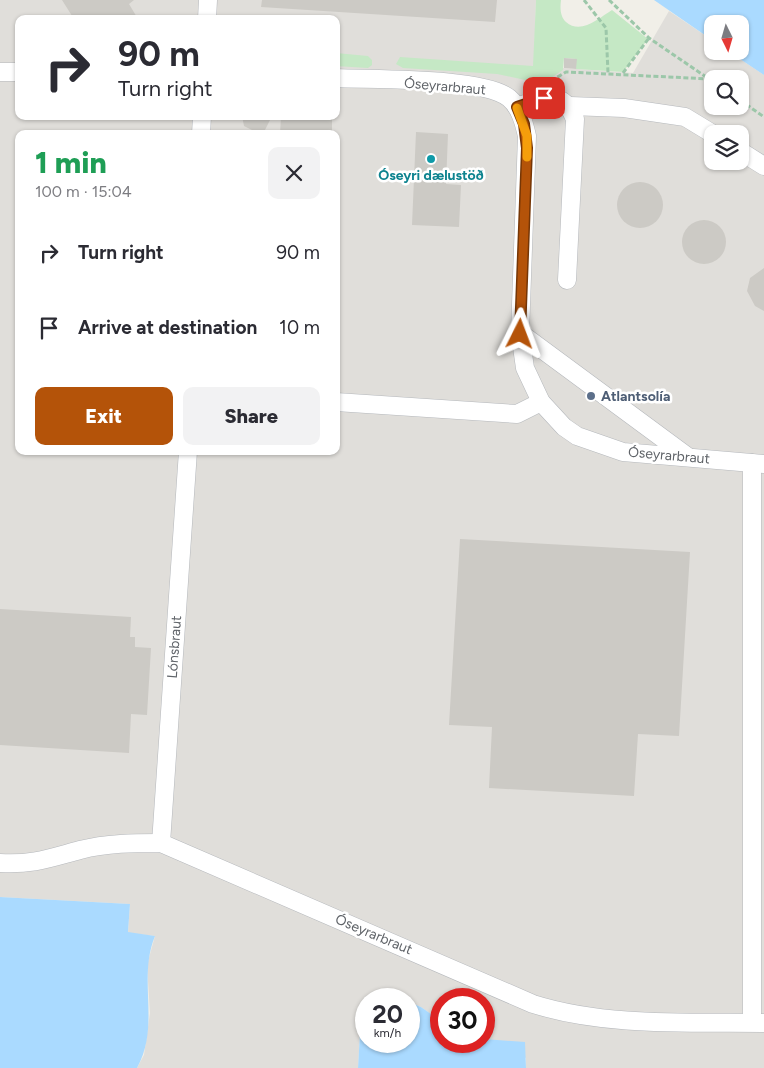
<!DOCTYPE html>
<meta charset="utf-8">
<style>
body{margin:0;font-family:Figtree,sans-serif;background:#f2f2f3;color:#2b2b33;height:100vh;display:flex;flex-direction:column;font-size:19px;white-space:nowrap}
*{box-sizing:border-box;margin:0}
p{font-size:16px;color:#7c7c81}
.icon{flex:none;width:28px;height:28px;fill:none;stroke:currentColor;stroke-width:2;stroke-linecap:round;stroke-linejoin:round}
.map{position:relative;flex:1;overflow:hidden}
.drawer{position:absolute;left:15px;top:130px;width:325px;height:325px;display:flex;flex-direction:column;background:#fff;border-radius:10px;box-shadow:0 1px 4px #0004}
.drawer>*{flex:none}
.guide{position:absolute;left:15px;top:15px;width:325px;height:105px;border-radius:10px;box-shadow:0 1px 4px #0004;background:#fff;color:#2b2b33;overflow:hidden}
.needle{width:32px;rotate:175deg}
.tools{position:absolute;left:704px;top:15px;display:grid;gap:10px}
.tools a{display:grid;place-items:center;width:45px;height:45px;border-radius:10px;background:#fff;box-shadow:0 1px 4px #0004;font-size:25px}
.speed{position:absolute;left:355px;top:988px;display:flex;gap:10px;font-size:25px;font-weight:700;text-align:center}
.speed>*{display:grid;place-content:center;width:65px;height:65px;border-radius:50%;background:#fff;box-shadow:0 1px 4px #0004;line-height:1}
.speed small{font-size:12px;font-weight:400}
.speed .limit{border:8px solid #d22;background:#fff;color:#111}
.pin{position:absolute;display:grid;place-items:center;width:42px;height:42px;color:#fff;margin:-21px;border-radius:10px;box-shadow:0 2px 8px #0006}
.me{position:absolute;width:55px;margin:-28px;rotate:3deg;stroke-linejoin:round;filter:drop-shadow(0 0 4px #0008)}
.turn{display:flex;align-items:center;gap:18px;height:105px;padding:0 20px;font-size:22px}
.turn .icon{width:65px;height:65px;stroke-width:2.5}
.turn b{display:block;font-size:35px;line-height:42px}
.round{display:grid;place-items:center;flex:none;width:52px;height:52px;border-radius:10px;background:#f2f2f3}
.summary{display:flex;align-items:center;justify-content:space-between;height:85px;padding:0 20px}
h1{font-size:30px;font-weight:800;line-height:38px;color:#1e9e55}
.button{display:flex;gap:10px;margin-top:auto;padding:10px 20px}
.button a{flex:1;height:58px;border-radius:10px;background:#b45309;color:#fff;font-size:20px;font-weight:800;line-height:58px;text-align:center}
.button a+a{background:#f2f2f3;color:#2b2b33}
ul{padding:0;list-style:none}
li{display:flex;align-items:center;gap:15px;height:75px;padding:0 20px}
li div{flex:1}
li b{display:block;font-size:19px}
li em{font-style:normal}
.map>svg:first-child{display:block}
.industrial{fill:#e0deda;fill-rule:evenodd}
.green{fill:#c5e8c5}
.water{fill:#aadaff}
.building{fill:#cccac5}
.lines{fill:none;stroke-linecap:round;stroke-linejoin:round}
.minor-casing{stroke:#b5b8bc;stroke-width:19}
.path{stroke:#9cc7a9;stroke-width:3;stroke-dasharray:5 2.5;stroke-linecap:butt}
.minor{stroke:#fff;stroke-width:18}
.route-casing{stroke:#753606;stroke-width:12}
.route{stroke:#b45309;stroke-width:9}
.slow{stroke:#f59e0b;stroke-width:9}
.culture-dot{fill:#0f9aa8;stroke:#fff;stroke-width:2}
.service-dot{fill:#5c6f8a;stroke:#fff;stroke-width:2}
.labels{text-anchor:middle;stroke-width:5;stroke-linejoin:round;paint-order:stroke}
.street-label{font-size:14px;fill:#5f6368;stroke:#fff}
.culture-label{font-size:14px;font-weight:bold;fill:#0d838f;stroke:#fff}
.service-label{font-size:14px;font-weight:bold;fill:#4e5e75;stroke:#fff;text-anchor:start}
</style>
<div class="map">
<svg width="764" height="1068" viewBox="0 0 764 1068">
<rect width="100%" height="100%" fill="#f1efe8"/>
<path class="industrial" d="M0 0H536L534 66 633 73 669 11 712 40V51H728L764 75V1068H526V1058L492 1040 484 1039V999H441V1021L421 1007 409 1002V999H366V1016L360 1032 358 1068H137L144 1055 150 1013 147 965 155 936 128 933 130 904 0 897ZM19 19H336V116H19ZM712 79H740V106H712ZM19 134H336V451H19ZM712 134H740V161H712Z"/>
<g class="green">
<path d="M536 0H561C560 8 560 16 566 22 581 35 599 18 612 10L648 39 623 72 576 69V59L564 58 563 70 548 80 539 83 497 74 403 68 396 64 400 57 533 66Z"/>
<polygon points="336,53 368,56 372,60 372,65 368,68 336,66"/>
</g>
<g class="water">
<polygon points="654,0 764,0 764,75 728,51 740,51 740,24 712,24 712,40"/>
<path d="M0 897 130 904 128 932 155 936C137 980 161 1024 137 1068H0Z"/>
<polygon points="409,1002 421,1007 441,1021 441,1041 484,1041 484,1039 525,1042 526,1068 358,1068 360,1032 366,1016 366,1041 409,1041"/>
</g>
<g class="building">
<polygon points="62,0 134,0 129,4 138,19 74,19"/>
<polygon points="262,0 497,0 495,22 261,7"/>
<polygon points="564,58 577,59 576,69 564,68"/>
<polygon points="242,116 271,116 271,118 265,130 256,132 244,126"/>
<polygon points="281,116 332,118 332,134 280,134"/>
<polygon points="416,132 448,134 446,184 461,185 459,227 412,225"/>
<circle cx="640" cy="205" r="23"/>
<circle cx="704" cy="242" r="22"/>
<polygon points="764,268 764,311 755,306 747,291 750,278"/>
<polygon points="460,539 690,552 679,736 638,734 634,796 489,788 492,727 449,725"/>
<polygon points="0,609 131,617 130,637 135,637 135,647 151,648 147,715 131,714 129,753 0,745"/>
</g>
<g class="lines">
<defs>
<g id="minor">
<polyline points="207,19 208,0"/>
<polyline points="0,72 19,72"/>
<path d="M336 78C374 80 483 77 509 98 520 107 524 123 527 136L520 333 525 368 541 402 564 427 577 436 623 452 764 464"/>
<polyline points="570,106 624,108 685,117 713,134"/>
<path d="M517 107C543 98 562 87 575 119L567 280"/>
<polyline points="201,134 202,116"/>
<polyline points="740,151 764,166"/>
<polyline points="520,333 688,457"/>
<polyline points="336,402 517,414 541,402"/>
<polyline points="752,463 752,1022"/>
<polyline points="161,843 188,451"/>
<path d="M0 863C32 865 50 858 80 850 107 843 134 843 161 843L533 1004C607 1027 687 1022 764 1023"/>
</g>
</defs>
<use href="#minor" class="minor-casing"/>
<g class="path">
<polyline points="584,0 606,28 608,73"/>
<polyline points="609,0 649,38 712,81"/>
<polyline points="623,73 649,38"/>
<polyline points="551,81 566,72 710,79"/>
<polyline points="740,100 764,117"/>
</g>
<use href="#minor" class="minor"/>
</g>
<g class="lines">
<defs>
<polyline id="route" points="520,334 527,148 524,124 517,107 544,98"/>
</defs>
<use href="#route" class="route-casing"/>
<use href="#route" class="route"/>
<polyline class="slow" points="517,108 527,136 527,157"/>
</g>
<circle class="culture-dot" cx="431" cy="159" r="5"/>
<circle class="service-dot" cx="591" cy="396" r="5"/>
<g class="labels">
<g class="street-label">
<text transform="translate(445 86) rotate(5)" y="5">Óseyrarbraut</text>
<text transform="translate(669 455) rotate(5)" y="5">Óseyrarbraut</text>
<text transform="translate(174 647) rotate(-86)" y="5">Lónsbraut</text>
<text transform="translate(374 934) rotate(23)" y="5">Óseyrarbraut</text>
</g>
<g class="culture-label">
<text x="431" y="180">Óseyri dælustöð</text>
</g>
<g class="service-label">
<text x="601" y="401">Atlantsolía</text>
</g>
</g>
</svg>
<div class="tools">
<a><svg class="needle" viewBox="-14 -14 28 28"><path d="M0-13l5 13h-10z" fill="#e53935"/><path d="M0 13l5-13h-10z" fill="#7c7c81"/></svg></a>
<a><svg class="icon" aria-label="search" viewBox="0 0 24 24"><circle cx="10" cy="10" r="6"/><path d="M15 15l6 6"/></svg></a>
<a><svg class="icon" aria-label="layers" viewBox="0 0 24 24"><path d="M12 4l9 5-9 5-9-5zM3 14l9 5 9-5"/></svg></a>
</div>
<div class="speed"><div>20<small>km/h</small></div><div class="limit">30</div></div>
<div class="pin" style="left:544px;top:98px;background:#d93025"><svg class="icon" aria-label="arrive" viewBox="0 0 24 24"><path d="M6 21V4h12l-3 4 3 4H6"/></svg></div>
<svg class="me" style="left:520px;top:334px" viewBox="-20 -20 40 40"><path d="M0-17L14 15 0 8-14 15z" fill="#b45309" stroke="#fff" stroke-width="4"/></svg>
<div class="guide">
<div class="turn"><svg class="icon" aria-label="right" viewBox="0 0 24 24"><path d="M7 20v-9h11M14 6l5 5-5 5"/></svg><div><b>90 m</b>Turn right</div></div>
</div>
<section class="drawer">
<div class="summary"><div><h1>1 min</h1><p>100 m · 15:04</p></div><a class="round"><svg class="icon" aria-label="close" viewBox="0 0 24 24"><path d="M6 6l12 12M18 6L6 18"/></svg></a></div>
<ul>
<li><svg class="icon" aria-label="right" viewBox="0 0 24 24"><path d="M7 20v-9h11M14 6l5 5-5 5"/></svg><div><b>Turn right</b></div><em>90 m</em></li>
<li><svg class="icon" aria-label="arrive" viewBox="0 0 24 24"><path d="M6 21V4h12l-3 4 3 4H6"/></svg><div><b>Arrive at destination</b></div><em>10 m</em></li>
</ul>
<div class="button"><a>Exit</a><a>Share</a></div>
</section>
</div>
